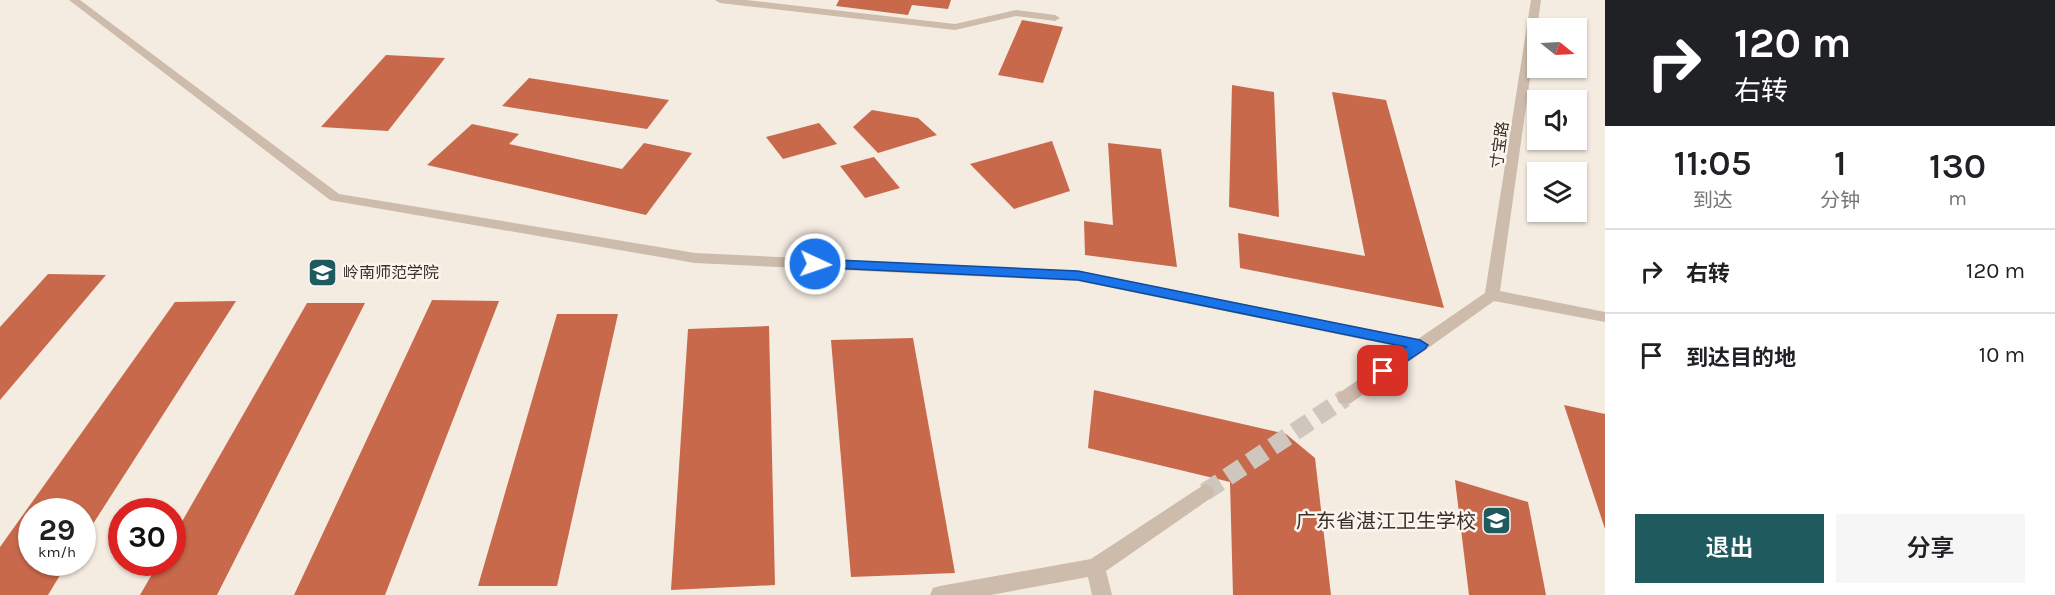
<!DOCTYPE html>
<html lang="zh">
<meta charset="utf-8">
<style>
body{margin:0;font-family:Karla,"Noto Sans SC",sans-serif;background:#f6f6f6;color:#202124;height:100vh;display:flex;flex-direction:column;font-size:22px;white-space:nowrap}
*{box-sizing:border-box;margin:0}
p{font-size:20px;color:#757577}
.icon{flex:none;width:33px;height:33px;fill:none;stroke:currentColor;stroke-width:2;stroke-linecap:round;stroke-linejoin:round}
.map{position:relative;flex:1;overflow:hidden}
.details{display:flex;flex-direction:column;background:#fff;width:450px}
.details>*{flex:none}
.top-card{background:#202124;color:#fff;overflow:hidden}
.needle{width:39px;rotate:108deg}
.fabs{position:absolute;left:1527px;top:18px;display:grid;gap:12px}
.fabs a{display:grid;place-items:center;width:60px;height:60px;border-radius:0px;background:#fff;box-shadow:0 2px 4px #0004;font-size:30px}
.speed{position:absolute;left:18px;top:498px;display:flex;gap:12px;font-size:30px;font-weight:700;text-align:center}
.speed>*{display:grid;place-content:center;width:78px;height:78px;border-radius:50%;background:#fff;box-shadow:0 2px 4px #0004;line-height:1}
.speed small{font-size:15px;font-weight:400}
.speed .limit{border:9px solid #d22;background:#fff;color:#111}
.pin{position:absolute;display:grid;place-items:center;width:51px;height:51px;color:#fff;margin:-26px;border-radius:12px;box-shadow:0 3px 9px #0006}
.me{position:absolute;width:66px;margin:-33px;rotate:93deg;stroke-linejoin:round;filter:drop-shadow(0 0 4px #0008)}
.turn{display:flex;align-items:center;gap:21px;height:126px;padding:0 30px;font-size:27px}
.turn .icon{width:78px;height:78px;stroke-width:2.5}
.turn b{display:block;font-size:42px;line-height:51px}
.eta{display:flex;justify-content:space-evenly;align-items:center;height:102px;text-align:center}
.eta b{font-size:36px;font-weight:600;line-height:42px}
.primary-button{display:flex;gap:12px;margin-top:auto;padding:12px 30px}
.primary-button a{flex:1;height:69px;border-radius:0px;background:#1f5a5e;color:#fff;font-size:24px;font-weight:600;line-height:69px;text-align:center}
.primary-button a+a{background:#f6f6f6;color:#202124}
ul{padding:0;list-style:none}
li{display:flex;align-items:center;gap:18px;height:84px;padding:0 30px;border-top:2px solid #e0e0e0}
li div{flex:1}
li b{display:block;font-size:22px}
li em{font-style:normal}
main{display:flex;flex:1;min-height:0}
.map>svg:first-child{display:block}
.building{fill:#c8694b}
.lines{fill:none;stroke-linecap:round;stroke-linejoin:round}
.minor-tunnel{stroke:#cfc6bd;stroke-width:18;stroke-dasharray:18 9;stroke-linecap:butt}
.minor{fill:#cdbbac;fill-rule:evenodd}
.route{fill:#1a73e8;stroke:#114b97;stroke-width:1.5}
.labels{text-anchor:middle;stroke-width:5;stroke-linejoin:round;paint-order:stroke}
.street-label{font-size:16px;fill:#3b302b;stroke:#fbf5ee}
.poi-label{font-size:16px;fill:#3b302b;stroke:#fbf5ee;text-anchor:start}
.near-poi-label{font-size:20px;fill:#3b302b;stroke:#fbf5ee;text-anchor:end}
</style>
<main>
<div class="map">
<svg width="1605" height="595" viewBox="0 0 1605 595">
<rect width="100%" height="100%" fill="#f4ebe1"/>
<g class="building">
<polygon points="839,0 951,0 948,9 912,5 908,15 836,6"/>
<polygon points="1022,20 1063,27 1043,83 998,75"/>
<polygon points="386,55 445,58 388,131 321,127"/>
<polygon points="529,78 669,100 647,129 502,106"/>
<polygon points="1232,85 1274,92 1279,217 1229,207"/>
<polygon points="1332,92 1386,100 1444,308 1240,268 1238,233 1365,256"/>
<polygon points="872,110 918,118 937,135 878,153 853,127"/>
<polygon points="819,123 837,144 783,159 766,137"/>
<polygon points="472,124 519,134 509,144 622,169 644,143 692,153 646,215 427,165"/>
<polygon points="1052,141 1070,191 1014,209 970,164"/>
<polygon points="1108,143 1161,149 1177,267 1085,255 1084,221 1113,225"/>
<polygon points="874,157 900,188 865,198 840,166"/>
<polygon points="48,274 106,275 0,400 0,327"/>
<polygon points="432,300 499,301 385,595 294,595"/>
<polygon points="236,301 82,541 82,512 32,512 32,562 68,562 48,595 0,595 0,547 175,302"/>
<polygon points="307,303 365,303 217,595 140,595 159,562 172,562 172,539"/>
<polygon points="557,314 618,314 557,586 478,586"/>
<polygon points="769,326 775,585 671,590 688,329"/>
<polygon points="913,338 955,573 851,577 831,340"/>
<polygon points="1094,390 1286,434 1315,458 1331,595 1233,595 1230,482 1088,448"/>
<polygon points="1564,405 1605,414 1605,529"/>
<polygon points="1455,480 1528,502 1546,595 1469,595"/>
</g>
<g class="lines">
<polyline class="minor-tunnel" points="1205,492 1345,398"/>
<g class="minor">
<polygon points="69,0 80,0 339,194 695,253 1078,271 1418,339 1485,293 1531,0 1541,0 1500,291 1605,312 1605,322 1494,301 1351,403 1345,404 1339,403 1337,398 1339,393 1405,348 1078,281 695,263 335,201 330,200"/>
<polygon points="715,0 746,0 955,24 1016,10 1055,15 1060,18 1055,21 1016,16 955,30 720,3"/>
<polygon points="1205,484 1211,486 1214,492 1211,498 1106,571 1112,595 1092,595 1088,577 991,595 930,595 933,588 940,586 1091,559"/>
</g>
</g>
<polygon class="route" points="815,259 1078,271 1420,340 1428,345 1425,349 1383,377 1378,375 1375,371 1378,367 1406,347 1078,280 810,267 808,264"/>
<defs>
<symbol id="university-square" viewBox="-11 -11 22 22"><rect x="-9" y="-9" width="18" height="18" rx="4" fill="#1f5a5e" stroke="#fbf5ee"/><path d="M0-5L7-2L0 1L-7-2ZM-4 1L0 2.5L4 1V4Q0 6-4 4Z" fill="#fff"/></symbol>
</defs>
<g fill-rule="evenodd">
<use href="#university-square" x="306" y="256" width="33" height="33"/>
<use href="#university-square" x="1480" y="504" width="33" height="33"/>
</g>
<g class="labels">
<g class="street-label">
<text transform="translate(1499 145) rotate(-82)" y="6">寸宝路</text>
</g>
<g class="poi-label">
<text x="343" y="278">岭南师范学院</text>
</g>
<g class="near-poi-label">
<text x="1476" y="528">广东省湛江卫生学校</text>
</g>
</g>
</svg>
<div class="fabs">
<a><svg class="needle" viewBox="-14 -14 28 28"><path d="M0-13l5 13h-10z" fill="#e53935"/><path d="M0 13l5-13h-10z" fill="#757577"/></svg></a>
<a><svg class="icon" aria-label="sound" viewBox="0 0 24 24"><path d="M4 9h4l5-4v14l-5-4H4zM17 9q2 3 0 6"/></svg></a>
<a><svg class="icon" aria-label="layers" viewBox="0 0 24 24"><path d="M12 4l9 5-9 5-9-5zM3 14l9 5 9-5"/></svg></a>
</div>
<div class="speed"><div>29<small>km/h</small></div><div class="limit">30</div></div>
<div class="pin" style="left:1383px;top:371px;background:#d93025"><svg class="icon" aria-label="arrive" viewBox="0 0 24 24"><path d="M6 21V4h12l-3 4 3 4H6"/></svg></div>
<svg class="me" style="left:815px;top:264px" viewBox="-20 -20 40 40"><circle r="17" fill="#1a73e8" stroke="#fff" stroke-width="3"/><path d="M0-11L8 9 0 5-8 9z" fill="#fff"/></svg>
</div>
<section class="details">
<div class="top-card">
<div class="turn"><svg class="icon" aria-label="right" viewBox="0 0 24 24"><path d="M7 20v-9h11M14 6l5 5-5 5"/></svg><div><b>120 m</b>右转</div></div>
</div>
<div class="eta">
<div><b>11:05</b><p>到达</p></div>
<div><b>1</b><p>分钟</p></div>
<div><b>130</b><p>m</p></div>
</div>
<ul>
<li><svg class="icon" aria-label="right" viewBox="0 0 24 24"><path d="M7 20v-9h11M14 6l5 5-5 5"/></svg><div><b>右转</b></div><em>120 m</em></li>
<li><svg class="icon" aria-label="arrive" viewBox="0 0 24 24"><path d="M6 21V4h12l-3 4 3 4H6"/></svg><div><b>到达目的地</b></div><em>10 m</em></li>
</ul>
<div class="primary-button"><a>退出</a><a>分享</a></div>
</section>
</main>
